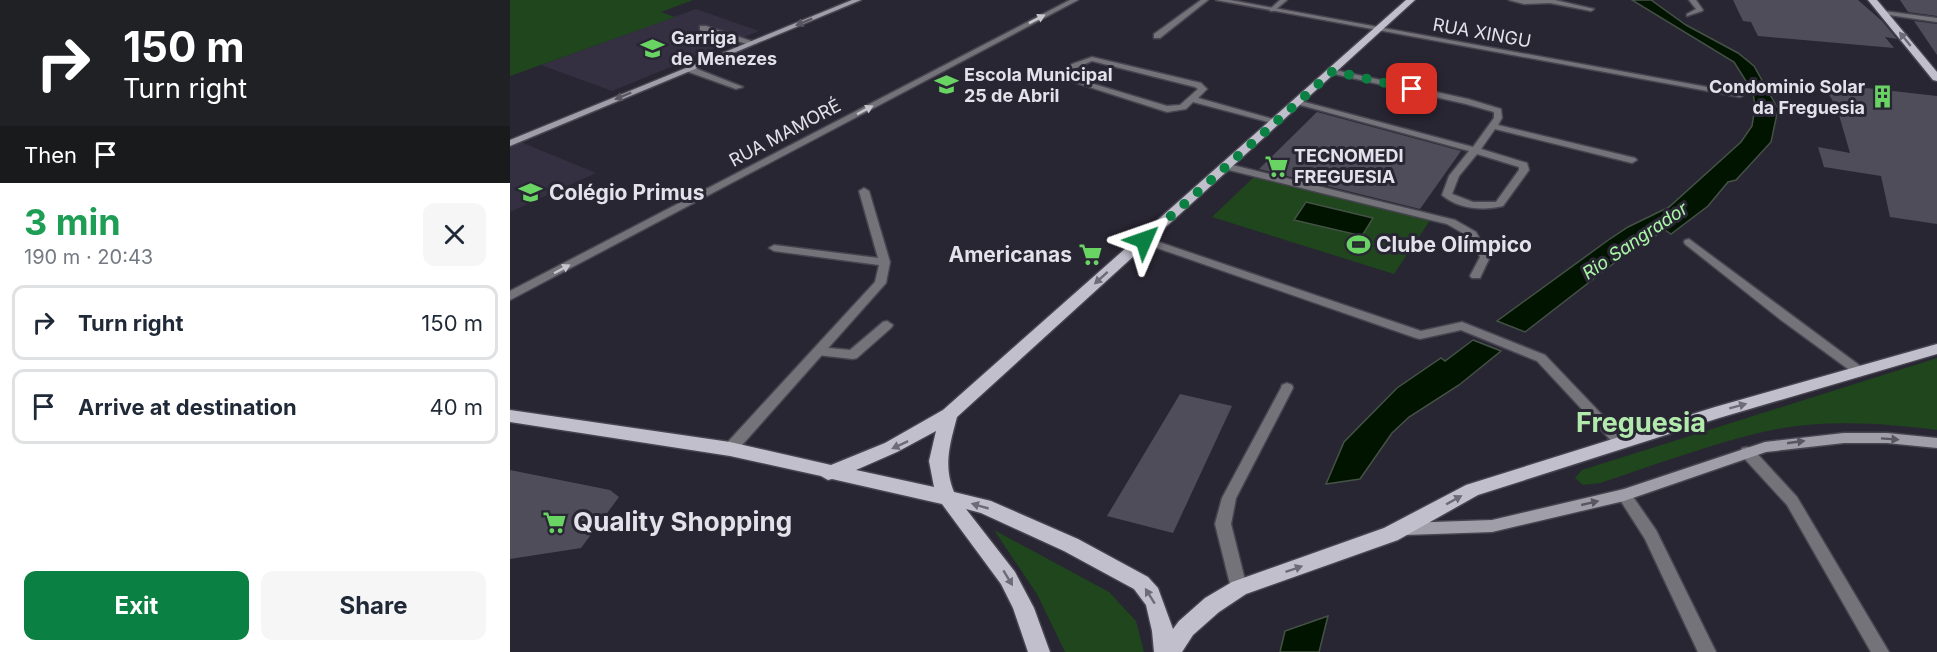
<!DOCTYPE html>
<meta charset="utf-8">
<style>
body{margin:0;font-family:Inter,sans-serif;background:#f6f6f7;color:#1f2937;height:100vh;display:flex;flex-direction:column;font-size:22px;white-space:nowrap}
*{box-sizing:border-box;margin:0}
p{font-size:20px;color:#747a83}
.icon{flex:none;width:33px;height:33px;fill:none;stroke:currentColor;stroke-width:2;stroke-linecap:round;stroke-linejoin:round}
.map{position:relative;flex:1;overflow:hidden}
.details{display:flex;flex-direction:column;background:#fff;width:510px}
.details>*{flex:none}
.guide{background:#202124;color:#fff;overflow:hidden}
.pin{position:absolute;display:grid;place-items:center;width:51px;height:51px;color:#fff;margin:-26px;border-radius:12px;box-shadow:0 3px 9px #0006}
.me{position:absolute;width:66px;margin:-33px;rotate:47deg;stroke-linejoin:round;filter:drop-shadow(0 0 4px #0008)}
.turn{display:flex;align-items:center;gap:21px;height:126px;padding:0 24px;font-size:27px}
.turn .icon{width:78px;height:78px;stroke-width:2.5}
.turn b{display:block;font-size:42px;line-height:51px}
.then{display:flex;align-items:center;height:57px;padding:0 24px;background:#0003;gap:12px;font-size:22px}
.round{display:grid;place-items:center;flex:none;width:63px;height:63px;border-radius:12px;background:#f6f6f7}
.overview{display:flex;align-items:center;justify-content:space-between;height:102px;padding:0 24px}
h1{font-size:36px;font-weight:700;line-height:45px;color:#1e9e55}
.cta{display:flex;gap:12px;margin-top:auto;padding:12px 24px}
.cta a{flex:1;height:69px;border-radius:12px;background:#0b8043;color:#fff;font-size:24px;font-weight:700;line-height:69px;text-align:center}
.cta a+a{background:#f6f6f7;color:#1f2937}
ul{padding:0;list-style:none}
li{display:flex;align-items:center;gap:18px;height:75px;margin:0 12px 9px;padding:0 12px;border:3px solid #e0e1e3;border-radius:12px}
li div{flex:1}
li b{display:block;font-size:22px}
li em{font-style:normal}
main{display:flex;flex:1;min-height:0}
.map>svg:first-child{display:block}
.built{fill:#342f41}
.green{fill:#1f461d}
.water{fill:#001400;stroke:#445246;stroke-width:1.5}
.building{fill:#504d5b}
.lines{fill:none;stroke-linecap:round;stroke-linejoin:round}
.lane-casing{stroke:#474450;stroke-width:3}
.street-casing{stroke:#474450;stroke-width:3}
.secondary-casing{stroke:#474450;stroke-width:3}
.primary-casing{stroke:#474450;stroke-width:3}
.lane{fill:#75737a;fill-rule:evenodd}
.street{fill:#75737a;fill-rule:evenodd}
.secondary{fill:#a09ea9;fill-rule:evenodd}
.primary{fill:#c2bfcd;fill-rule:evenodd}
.oneway{fill:#c8c6ce}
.oneway2{fill:#595662}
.oneway3{fill:#6e6b78}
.route{stroke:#0b8043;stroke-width:10;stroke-dasharray:0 18}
.labels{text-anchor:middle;stroke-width:6;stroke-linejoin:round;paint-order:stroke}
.far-street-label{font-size:18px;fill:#e3e1ea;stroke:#292633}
.far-poi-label{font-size:18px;font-weight:bold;fill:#e3e1ea;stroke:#292633;text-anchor:start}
.far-water-label{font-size:18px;font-style:italic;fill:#aaf7a5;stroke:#292633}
.poi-label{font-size:21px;font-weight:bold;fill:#e3e1ea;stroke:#292633;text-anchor:start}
.near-poi-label{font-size:26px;font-weight:bold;fill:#e3e1ea;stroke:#292633;text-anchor:start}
.district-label{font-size:27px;font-weight:bold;fill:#b2eaad;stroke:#292633}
</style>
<main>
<section class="details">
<div class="guide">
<div class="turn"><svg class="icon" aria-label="right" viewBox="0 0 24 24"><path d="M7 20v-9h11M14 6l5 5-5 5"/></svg><div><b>150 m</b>Turn right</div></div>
<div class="then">Then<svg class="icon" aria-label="arrive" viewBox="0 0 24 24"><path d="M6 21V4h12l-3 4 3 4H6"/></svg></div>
</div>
<div class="overview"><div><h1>3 min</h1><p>190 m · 20:43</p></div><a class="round"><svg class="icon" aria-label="close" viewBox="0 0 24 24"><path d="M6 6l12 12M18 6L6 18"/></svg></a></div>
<ul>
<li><svg class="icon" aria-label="right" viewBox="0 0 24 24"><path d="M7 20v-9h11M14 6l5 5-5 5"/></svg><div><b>Turn right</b></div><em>150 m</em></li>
<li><svg class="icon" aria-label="arrive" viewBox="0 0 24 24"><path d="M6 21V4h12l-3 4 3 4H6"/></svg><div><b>Arrive at destination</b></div><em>40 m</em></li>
</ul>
<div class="cta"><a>Exit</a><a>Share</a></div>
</section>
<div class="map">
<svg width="1427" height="652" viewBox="0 0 1427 652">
<rect width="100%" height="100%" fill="#292633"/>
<g class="built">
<polygon points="186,9 249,31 102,91 31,65"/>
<polygon points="6,140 86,173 0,212 0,143"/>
</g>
<g class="green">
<polygon points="0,0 183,0 151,12 165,17 0,76"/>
<polygon points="745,176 923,216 884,274 702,217"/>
<path d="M1427 358V430C1372 423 1312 419 1257 431 1200 444 1145 465 1090 483L1073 485 1065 478 1072 470Z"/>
<polygon points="484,530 599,592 626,621 634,652 555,652 527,594"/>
</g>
<g class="water">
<polygon points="1122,0 1141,0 1176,25 1228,53 1244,66 1268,109 1261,142 1226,180 1218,182 1198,206 1161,234 1155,230 1117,253 1015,332 987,321 1097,241 1118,227 1159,207 1231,142 1242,126 1245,107 1243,92 1224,62"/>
<polygon points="796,202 863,218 852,236 784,220"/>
<polygon points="963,340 991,351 949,385 899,417 882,433 850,479 816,484 834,442 887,388 931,358 935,361"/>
<polygon points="818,616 809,652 770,652 775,631"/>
</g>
<g class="building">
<polygon points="1223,0 1348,0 1372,21 1387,39 1375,37 1384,48 1248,36 1241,22 1233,21"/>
<polygon points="1390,0 1427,0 1427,16 1398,12"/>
<polygon points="1404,21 1427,24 1427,55"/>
<polygon points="1312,83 1427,96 1427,224 1380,217 1371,176 1314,167 1308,147 1340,153 1327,108"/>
<polygon points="807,112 951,151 910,209 749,169"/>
<polygon points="670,394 722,406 663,533 597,516"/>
<polygon points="0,470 100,490 109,497 71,548 0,559"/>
</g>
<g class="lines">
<defs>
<g id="lane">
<polygon points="770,0 777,0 764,11 760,11 760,9"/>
<polygon points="999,0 1045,0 1084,9 1081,11 1040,3 1014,4"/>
<polygon points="190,26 196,26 247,43 240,45 190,30"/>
<polygon points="176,67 182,67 233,87 226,89 176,71"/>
<path d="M820 69 958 99 991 109 992 118 988 125 1125 158 1127 160 1122 163 985 129 971 149 1017 163 1019 170 993 206C973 211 948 209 932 195L939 176 959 151 783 103 787 100 963 147 984 118V112L956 104 820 73ZM967 154 1009 167V170L986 202H963L942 194 949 176Z"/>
<polygon points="714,163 945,220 966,232 980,257 970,278 962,278 960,276 970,257 958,236 937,224 711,168 709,166"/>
<polygon points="377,321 383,325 381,328 347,358 343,359 308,355 302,351 308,347 340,350 373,322"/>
<polygon points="777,383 782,385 783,388 726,498 721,524 737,588 735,593 729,595 723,593 721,588 705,524 712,498 771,388 772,385"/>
</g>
<g id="street">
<polygon points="560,0 568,0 0,300 0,291"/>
<polygon points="691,0 698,0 650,38 644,38 644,34"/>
<polygon points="706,0 720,0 1230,93 1234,95 1230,97"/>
<polygon points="1179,0 1186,0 1193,10 1192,11 1177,16 1177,14 1186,9"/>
<polygon points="1374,11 1427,18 1427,22 1372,14 1371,13"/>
<path d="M582 57 691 83 697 89 688 98 770 121 766 124 683 102 676 109 657 112 548 77 562 64ZM582 61 685 87 688 89 670 105 657 106 557 76 568 67Z"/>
<polygon points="354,188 359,191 380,262 376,283 225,453 220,454 215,453 213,449 215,445 365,282 369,265 264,251 259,248 264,245 368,258 349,191"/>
<polygon points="634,237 911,331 952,322 1035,355 1119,443 1117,447 1112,448 1107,447 1027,361 951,330 910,339 906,338 630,242 629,240"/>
<polygon points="1179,239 1353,368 1355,371 1353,374 1345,374 1271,320 1175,244 1174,242 1175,240"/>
<polygon points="1237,447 1242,448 1287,497 1379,652 1361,652 1277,505 1232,456 1230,452 1232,448"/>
<polygon points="1114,489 1119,491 1146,530 1206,652 1188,652 1135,539 1107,495 1109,491"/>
</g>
<g id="secondary">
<polygon points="342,0 351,0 0,146 0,140"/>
<polygon points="1334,433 1377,433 1427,438 1427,448 1377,443 1334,443 1256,452 1114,501 982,532 895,535 890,533 887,529 890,525 895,523 982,520 1114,489 1255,442"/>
</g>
<g id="primary">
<path d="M896 0H905L447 417C440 444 433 465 444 492L481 501 568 539 638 577 648 588 663 629 669 621 695 598 722 582 874 528 956 485 1205 407 1427 344V354L1209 418 968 495 888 540 736 594 709 612 683 635 672 652H644L642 631 636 605 624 589 554 551 471 513 456 509 505 572 524 608 540 652H518L503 608 491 584 432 504 322 479 318 480 311 476 220 456 0 422V410L220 442 321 465 375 443 433 410ZM426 431 419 461 424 487 346 470 387 452Z"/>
<polygon points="1358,0 1367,0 1427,72 1427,81 1423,80"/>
</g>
</defs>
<use href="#lane" class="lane-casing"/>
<use href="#street" class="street-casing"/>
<use href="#secondary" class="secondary-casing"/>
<use href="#primary" class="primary-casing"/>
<use href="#lane" class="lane"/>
<use href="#street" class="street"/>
<use href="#secondary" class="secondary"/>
<use href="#primary" class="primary"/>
</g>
<defs><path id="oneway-solid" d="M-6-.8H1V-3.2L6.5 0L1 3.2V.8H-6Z" transform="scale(1.5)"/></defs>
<g class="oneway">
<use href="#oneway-solid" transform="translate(527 19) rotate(-27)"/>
<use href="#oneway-solid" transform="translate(355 110) rotate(-28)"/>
<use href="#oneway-solid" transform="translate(52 269) rotate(-28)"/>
</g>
<g class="oneway2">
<use href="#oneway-solid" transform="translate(294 22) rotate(157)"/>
<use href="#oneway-solid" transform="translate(113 96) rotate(157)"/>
<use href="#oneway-solid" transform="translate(1380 439) rotate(4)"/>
<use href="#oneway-solid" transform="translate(1286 442) rotate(-8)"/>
<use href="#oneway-solid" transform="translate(1080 503) rotate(-13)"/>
</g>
<g class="oneway3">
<use href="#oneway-solid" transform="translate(1395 39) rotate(-129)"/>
<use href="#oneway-solid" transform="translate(591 278) rotate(138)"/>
<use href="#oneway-solid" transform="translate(1228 406) rotate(-15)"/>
<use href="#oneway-solid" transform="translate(390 445) rotate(155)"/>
<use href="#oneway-solid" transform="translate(944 500) rotate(-29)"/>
<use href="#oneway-solid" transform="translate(470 506) rotate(-164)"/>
<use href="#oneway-solid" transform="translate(784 569) rotate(-19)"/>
<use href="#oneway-solid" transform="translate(498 578) rotate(59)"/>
<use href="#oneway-solid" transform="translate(640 596) rotate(-122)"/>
</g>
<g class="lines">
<polyline class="route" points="634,240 823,71 902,89"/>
</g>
<defs>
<symbol id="school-bare" viewBox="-9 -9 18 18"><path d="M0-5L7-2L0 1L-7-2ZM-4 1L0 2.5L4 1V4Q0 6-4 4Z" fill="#69d464" stroke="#292633" stroke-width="2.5" paint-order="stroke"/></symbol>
<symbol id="building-bare" viewBox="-9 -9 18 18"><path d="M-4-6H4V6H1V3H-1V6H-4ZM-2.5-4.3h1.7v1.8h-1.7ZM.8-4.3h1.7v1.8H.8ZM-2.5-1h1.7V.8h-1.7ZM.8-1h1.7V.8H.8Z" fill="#69d464" stroke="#292633" stroke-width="2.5" paint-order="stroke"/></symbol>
<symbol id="supermarket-bare" viewBox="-9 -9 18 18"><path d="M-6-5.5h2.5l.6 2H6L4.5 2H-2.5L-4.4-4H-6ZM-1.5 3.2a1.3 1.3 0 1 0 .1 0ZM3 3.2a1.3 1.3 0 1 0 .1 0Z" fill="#69d464" stroke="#292633" stroke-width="2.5" paint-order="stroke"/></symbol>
<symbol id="stadium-bare" viewBox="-9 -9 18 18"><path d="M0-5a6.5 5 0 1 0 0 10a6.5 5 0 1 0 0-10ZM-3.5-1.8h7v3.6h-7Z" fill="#69d464" stroke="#292633" stroke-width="2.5" paint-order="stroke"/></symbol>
</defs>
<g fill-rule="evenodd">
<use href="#school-bare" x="126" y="32" width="33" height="33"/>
<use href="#school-bare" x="420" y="68" width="33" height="33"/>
<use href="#building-bare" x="1356" y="80" width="33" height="33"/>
<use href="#supermarket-bare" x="750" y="150" width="33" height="33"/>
<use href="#school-bare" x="4" y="176" width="33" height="33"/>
<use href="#stadium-bare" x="832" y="228" width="33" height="33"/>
<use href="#supermarket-bare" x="564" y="238" width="33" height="33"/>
<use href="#supermarket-bare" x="28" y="506" width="33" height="33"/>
</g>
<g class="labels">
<g class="far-street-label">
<text transform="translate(972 33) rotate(10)" y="6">RUA XINGU</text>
<text transform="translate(275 133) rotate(-28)" y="6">RUA MAMORÉ</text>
</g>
<g class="far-poi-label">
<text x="161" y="44">Garriga<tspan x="161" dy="21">de Menezes</tspan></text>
<text x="454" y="81">Escola Municipal<tspan x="454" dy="21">25 de Abril</tspan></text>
<text x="1355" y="93" text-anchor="end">Condominio Solar<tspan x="1355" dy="21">da Freguesia</tspan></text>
<text x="784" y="162">TECNOMEDI<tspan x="784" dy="21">FREGUESIA</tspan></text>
</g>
<g class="far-water-label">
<text transform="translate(1125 241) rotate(-34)" y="6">Rio Sangrador</text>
</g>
<g class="poi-label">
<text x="39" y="200">Colégio Primus</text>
<text x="866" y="252">Clube Olímpico</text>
<text x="562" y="262" text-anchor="end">Americanas</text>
</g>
<g class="near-poi-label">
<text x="63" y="531">Quality Shopping</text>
</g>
<g class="district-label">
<text x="1131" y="432">Freguesia</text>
</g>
</g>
</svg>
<div class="pin" style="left:902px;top:89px;background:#d93025"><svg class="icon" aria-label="arrive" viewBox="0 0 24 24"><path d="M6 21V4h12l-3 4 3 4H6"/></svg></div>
<svg class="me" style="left:634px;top:240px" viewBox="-20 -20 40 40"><path d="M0-17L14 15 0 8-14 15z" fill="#0b8043" stroke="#fff" stroke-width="4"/></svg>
</div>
</main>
